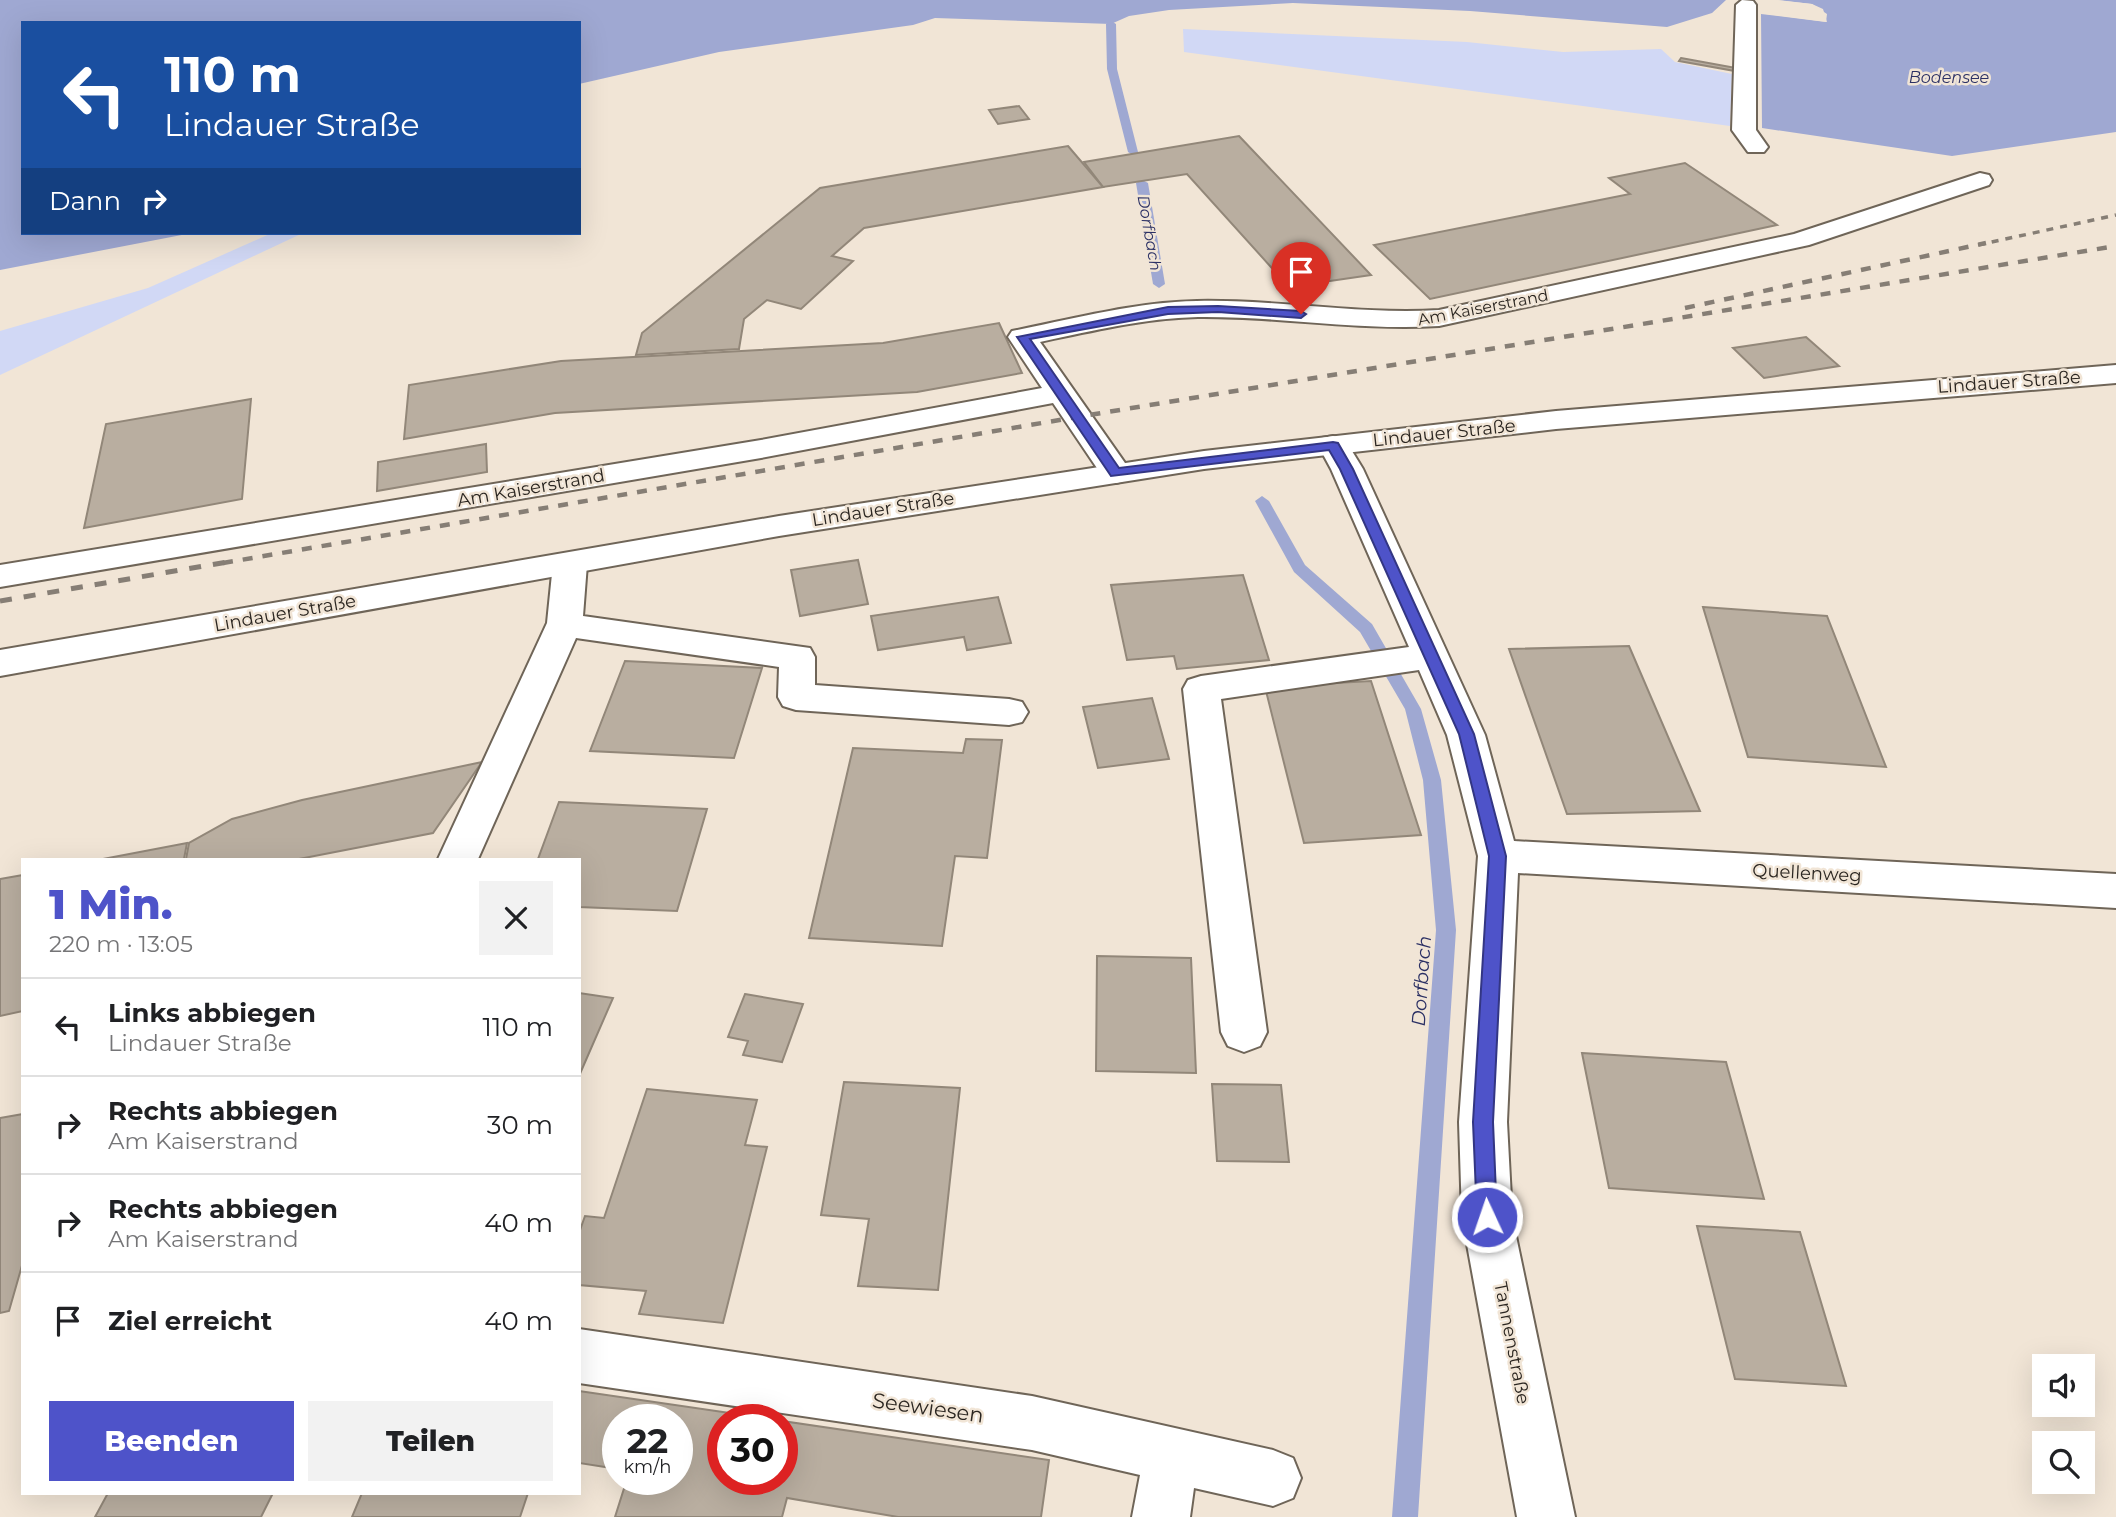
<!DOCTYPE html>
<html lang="de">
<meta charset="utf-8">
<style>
body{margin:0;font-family:Montserrat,sans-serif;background:#f2f2f2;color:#202124;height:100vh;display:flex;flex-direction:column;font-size:26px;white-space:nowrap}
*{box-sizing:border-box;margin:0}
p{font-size:23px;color:#757577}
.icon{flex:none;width:38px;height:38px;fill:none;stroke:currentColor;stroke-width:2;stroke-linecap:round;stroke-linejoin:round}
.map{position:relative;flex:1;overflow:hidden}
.details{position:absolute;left:21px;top:858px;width:560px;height:637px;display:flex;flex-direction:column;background:#fff;border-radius:0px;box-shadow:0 7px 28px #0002}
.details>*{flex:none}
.banner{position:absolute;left:21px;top:21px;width:560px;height:214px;border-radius:0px;box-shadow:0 7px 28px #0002;background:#1a4fa0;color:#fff;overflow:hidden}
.buttons{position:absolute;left:2032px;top:1354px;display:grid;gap:14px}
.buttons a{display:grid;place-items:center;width:63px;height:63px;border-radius:0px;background:#fff;box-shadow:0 7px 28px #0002;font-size:35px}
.speed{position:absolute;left:602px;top:1404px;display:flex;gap:14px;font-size:35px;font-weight:700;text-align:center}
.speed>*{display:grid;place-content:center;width:91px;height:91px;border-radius:50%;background:#fff;box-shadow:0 7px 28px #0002;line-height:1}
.speed small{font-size:18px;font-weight:400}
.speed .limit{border:10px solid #d22;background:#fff;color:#111}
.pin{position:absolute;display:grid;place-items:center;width:60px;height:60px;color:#fff;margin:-72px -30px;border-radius:50% 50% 50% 0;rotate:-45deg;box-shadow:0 0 7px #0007}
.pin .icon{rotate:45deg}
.me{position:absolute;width:77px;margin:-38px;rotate:357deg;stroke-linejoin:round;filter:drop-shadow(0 0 5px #0008)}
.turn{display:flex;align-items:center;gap:24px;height:147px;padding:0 28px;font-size:32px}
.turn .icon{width:91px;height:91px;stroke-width:2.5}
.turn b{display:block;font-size:49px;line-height:60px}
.then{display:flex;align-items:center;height:66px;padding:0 28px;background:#0003;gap:14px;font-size:26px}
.round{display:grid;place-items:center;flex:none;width:74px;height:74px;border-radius:0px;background:#f2f2f2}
.headline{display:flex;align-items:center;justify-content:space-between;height:119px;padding:0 28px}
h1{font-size:42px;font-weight:800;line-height:52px;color:#4e53c9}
.primary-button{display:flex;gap:14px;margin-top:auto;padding:14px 28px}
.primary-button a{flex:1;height:80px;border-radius:0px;background:#4e53c9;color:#fff;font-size:28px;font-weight:800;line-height:80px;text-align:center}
.primary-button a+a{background:#f2f2f2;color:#202124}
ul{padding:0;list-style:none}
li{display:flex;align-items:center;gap:21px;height:98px;padding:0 28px;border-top:2px solid #e0e0e0}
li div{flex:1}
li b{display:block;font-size:26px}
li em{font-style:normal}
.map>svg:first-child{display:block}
.green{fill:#d1d8f5}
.water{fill:#9fa8d2}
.pier{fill:#f1e5d6}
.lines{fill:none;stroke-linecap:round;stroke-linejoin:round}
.stream{fill:#9fa8d2;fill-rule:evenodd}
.building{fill:#b9aea0;stroke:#928779;stroke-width:2}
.minor-casing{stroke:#6f6558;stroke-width:4}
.major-casing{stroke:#6f6558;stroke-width:4}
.minor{fill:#fff;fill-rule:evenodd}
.major{fill:#fff;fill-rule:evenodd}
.rail-far2{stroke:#867e75;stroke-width:3.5;stroke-dasharray:7 7;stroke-linecap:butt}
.rail-far1{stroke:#867e75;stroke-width:4.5;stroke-dasharray:10 10;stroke-linecap:butt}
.rail{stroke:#867e75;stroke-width:5;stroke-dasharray:12 12;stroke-linecap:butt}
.route{fill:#4e53c9;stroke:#333683;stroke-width:2}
.labels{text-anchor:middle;stroke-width:5;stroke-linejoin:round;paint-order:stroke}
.far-water-label{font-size:16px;font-style:italic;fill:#2b3064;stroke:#f1e5d6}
.far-street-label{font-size:16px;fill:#2b2621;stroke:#f1e5d6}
.street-label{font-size:18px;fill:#2b2621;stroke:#f1e5d6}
.water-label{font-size:19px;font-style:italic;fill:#2b3064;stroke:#f1e5d6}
.near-street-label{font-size:21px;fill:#2b2621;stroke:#f1e5d6}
</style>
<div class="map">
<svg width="2116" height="1517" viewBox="0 0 2116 1517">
<rect width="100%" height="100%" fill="#f1e5d6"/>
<g class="green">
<polygon points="1183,29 1467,42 1563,52 1661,49 1675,62 1732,74 1730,126 1184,52"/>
<polygon points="272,233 303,233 0,375 0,331 148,288"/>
</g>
<g class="water">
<polygon points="0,0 1726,0 1712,13 1667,27 1470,11 1293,3 1169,10 1129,16 1111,24 935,18 913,25 719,52 579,84 579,23 23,23 23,233 192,233 0,270"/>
<polygon points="1778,0 2116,0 2116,132 1952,156 1762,128 1761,14 1826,22 1827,14 1812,4"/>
</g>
<polygon class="pier" points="1775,0 1812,4 1823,9 1827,22 1758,13 1761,10 1823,18 1821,12 1811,7 1778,3"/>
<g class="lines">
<g class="stream">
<polygon points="1111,21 1116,24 1117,69 1138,152 1133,155 1128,152 1107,69 1106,24"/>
<polygon points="1142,180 1148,183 1165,284 1159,288 1153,284 1136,183"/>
<polygon points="1262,496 1269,501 1305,565 1372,624 1421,709 1441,780 1456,930 1418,1517 1392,1517 1436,930 1423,780 1405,709 1360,632 1294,572 1255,501"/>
</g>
</g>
<g class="building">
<polygon points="1681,58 1736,68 1735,71 1679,61"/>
<polygon points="1019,106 1029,119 998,124 989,110"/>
<polygon points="1239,136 1371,275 1289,287 1187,174 1103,187 1084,162"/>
<polygon points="1068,146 1103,187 864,228 832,256 853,261 801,309 767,300 744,319 739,349 636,355 642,333 820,188"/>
<polygon points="1685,163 1777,225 1430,299 1374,245 1630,194 1609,178"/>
<polygon points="999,323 1022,373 917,392 555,413 404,439 409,385 561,361 883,343"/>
<polygon points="1806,337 1839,366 1764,378 1733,348"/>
<polygon points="251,399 242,499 84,528 106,424"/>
<polygon points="486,444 487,472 377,491 378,462"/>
<polygon points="858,560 868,604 800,616 791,570"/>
<polygon points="1243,575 1269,660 1177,669 1174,656 1127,660 1111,585"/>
<polygon points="998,597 1011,643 967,650 964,637 878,650 871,616"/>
<polygon points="1703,607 1827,616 1886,767 1748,757"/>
<polygon points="1629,646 1700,811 1567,814 1509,649"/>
<polygon points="625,661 762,668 734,758 590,751"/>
<polygon points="1371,681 1421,835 1304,843 1265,687"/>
<polygon points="1152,698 1169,759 1098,768 1083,707"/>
<polygon points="966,739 1002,740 987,858 955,856 942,946 809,938 853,748 963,753"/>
<polygon points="482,762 433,833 299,859 186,859 189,843 232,819 302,800"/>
<polygon points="559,802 707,809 677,911 579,907 579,859 538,859"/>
<polygon points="187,843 184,859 103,859"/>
<polygon points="23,875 23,1011 0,1016 0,879"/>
<polygon points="1097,956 1191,958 1196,1073 1096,1071"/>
<polygon points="579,993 613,998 579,1076"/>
<polygon points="745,994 803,1004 782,1062 743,1055 748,1041 728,1037"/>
<polygon points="1582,1053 1726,1062 1764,1199 1609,1188"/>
<polygon points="844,1082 960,1088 938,1290 858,1286 869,1219 821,1215"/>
<polygon points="1212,1084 1281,1085 1289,1162 1217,1161"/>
<polygon points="647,1089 757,1100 745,1145 767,1147 723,1323 639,1314 646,1291 579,1285 579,1233 585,1216 604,1218"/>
<polygon points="23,1114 23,1262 9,1311 0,1313 0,1118"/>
<polygon points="1697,1226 1800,1232 1846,1386 1735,1379"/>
<polygon points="579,1391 771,1419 723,1419 723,1479 782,1479 782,1421 1049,1460 1041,1517 898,1517 787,1498 782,1517 615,1517 627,1479 677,1479 677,1419 618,1419 618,1469 579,1463"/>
<polygon points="108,1493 273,1493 261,1517 95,1517"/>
<polygon points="362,1493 528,1493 520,1517 352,1517"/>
</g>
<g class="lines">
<defs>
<g id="minor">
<polygon points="1742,0 1753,1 1756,5 1756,130 1768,147 1764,152 1748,152 1732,130 1736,5"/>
<path d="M1980 173 1989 175 1992 180 1989 185 1809 245 1439 326C1358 331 1279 316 1198 317 1145 318 1092 331 1040 342L1132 473 1127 480 1116 483 1105 480 1053 403 761 458 0 587V565L761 440 1042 388 1008 337 1012 331 1022 329C1080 317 1138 302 1197 301 1278 299 1358 315 1439 310L1794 234Z"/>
<polygon points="1333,436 1344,438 1363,469 1485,735 1514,841 2116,874 2116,908 1518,873 1507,1122 1512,1217 1575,1517 1517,1517 1462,1217 1459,1122 1478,856 1447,735 1419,670 1221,699 1267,1032 1260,1046 1244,1052 1228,1046 1221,1032 1183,689 1188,680 1201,676 1409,647 1331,469 1318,445 1322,438"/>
<polygon points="570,553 582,556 587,564 583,616 810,648 815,657 815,685 1009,699 1022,702 1028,712 1022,722 1009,725 796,710 783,706 778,697 779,667 576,638 478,859 438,859 547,623 553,564 558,556"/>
<polygon points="579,1329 1032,1396 1273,1450 1293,1458 1301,1478 1293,1498 1273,1506 1194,1488 1190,1517 1132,1517 1140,1475 1032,1450 579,1383"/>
</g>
<polygon id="major" points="2116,365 2116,383 1556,429 1204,469 779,536 0,676 0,650 779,516 1204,451 1556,411"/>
</defs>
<use href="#minor" class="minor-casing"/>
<use href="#major" class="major-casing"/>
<use href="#minor" class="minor"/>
<use href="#major" class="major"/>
<polyline class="rail-far2" points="1978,245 2116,215"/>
<g class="rail-far1">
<polyline points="1685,308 1986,243"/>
<polyline points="223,563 1077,417 2116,246"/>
</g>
<polyline class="rail" points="0,601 233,561"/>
</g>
<polygon class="route" points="1218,306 1301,311 1306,314 1301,318 1218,312 1168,314 1030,339 1119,468 1333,442 1338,443 1353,469 1474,734 1506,856 1493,1122 1497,1217 1494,1224 1487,1226 1480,1224 1477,1217 1473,1122 1489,856 1459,734 1340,469 1329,450 1111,476 1017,337 1168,307"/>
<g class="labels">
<g class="far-water-label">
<text x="1949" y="83">Bodensee</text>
<text transform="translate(1150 233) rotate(80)" y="6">Dorfbach</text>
</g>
<g class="far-street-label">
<text transform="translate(1483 307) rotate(-11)" y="6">Am Kaiserstrand</text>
</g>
<g class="street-label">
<text transform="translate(2009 382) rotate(-4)" y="6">Lindauer Straße</text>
<text transform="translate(1444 433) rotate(-6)" y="6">Lindauer Straße</text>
<text transform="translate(531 488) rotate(-10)" y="6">Am Kaiserstrand</text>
<text transform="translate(883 509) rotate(-9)" y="6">Lindauer Straße</text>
<text transform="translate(285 613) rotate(-10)" y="6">Lindauer Straße</text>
<text transform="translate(1807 873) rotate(3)" y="6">Quellenweg</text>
<text transform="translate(1512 1343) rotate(79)" y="6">Tannenstraße</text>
</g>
<g class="water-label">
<text transform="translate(1421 981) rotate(-86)" y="7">Dorfbach</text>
</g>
<g class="near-street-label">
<text transform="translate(928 1408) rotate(8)" y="7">Seewiesen</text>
</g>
</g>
</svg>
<div class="buttons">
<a><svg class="icon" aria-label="sound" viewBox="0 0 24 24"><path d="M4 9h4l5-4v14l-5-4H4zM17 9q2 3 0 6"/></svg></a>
<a><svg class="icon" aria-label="search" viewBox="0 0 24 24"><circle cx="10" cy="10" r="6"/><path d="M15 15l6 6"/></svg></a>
</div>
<div class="speed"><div>22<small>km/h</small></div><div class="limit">30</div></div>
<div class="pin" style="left:1301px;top:314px;background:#d93025"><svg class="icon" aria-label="arrive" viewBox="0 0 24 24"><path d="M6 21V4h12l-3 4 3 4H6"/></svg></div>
<svg class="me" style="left:1487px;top:1217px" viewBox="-20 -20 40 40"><circle r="17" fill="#4e53c9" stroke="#fff" stroke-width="3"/><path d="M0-11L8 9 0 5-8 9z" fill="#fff"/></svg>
<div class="banner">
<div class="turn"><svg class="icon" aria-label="left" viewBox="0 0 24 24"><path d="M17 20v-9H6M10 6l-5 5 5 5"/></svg><div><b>110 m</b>Lindauer Straße</div></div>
<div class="then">Dann<svg class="icon" aria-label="right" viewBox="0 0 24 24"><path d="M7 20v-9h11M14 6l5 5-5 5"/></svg></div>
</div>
<section class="details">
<div class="headline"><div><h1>1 Min.</h1><p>220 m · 13:05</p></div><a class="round"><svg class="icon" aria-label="close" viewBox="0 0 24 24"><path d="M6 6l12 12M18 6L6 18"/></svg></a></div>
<ul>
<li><svg class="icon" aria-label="left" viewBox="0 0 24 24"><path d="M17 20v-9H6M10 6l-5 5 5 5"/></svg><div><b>Links abbiegen</b><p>Lindauer Straße</p></div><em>110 m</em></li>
<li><svg class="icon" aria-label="right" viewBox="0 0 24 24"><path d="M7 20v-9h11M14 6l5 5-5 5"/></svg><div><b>Rechts abbiegen</b><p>Am Kaiserstrand</p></div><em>30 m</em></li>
<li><svg class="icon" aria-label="right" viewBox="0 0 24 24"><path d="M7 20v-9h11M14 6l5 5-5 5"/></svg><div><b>Rechts abbiegen</b><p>Am Kaiserstrand</p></div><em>40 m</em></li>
<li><svg class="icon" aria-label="arrive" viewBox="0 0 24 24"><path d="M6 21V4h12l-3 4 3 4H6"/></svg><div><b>Ziel erreicht</b></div><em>40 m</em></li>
</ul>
<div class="primary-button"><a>Beenden</a><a>Teilen</a></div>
</section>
</div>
